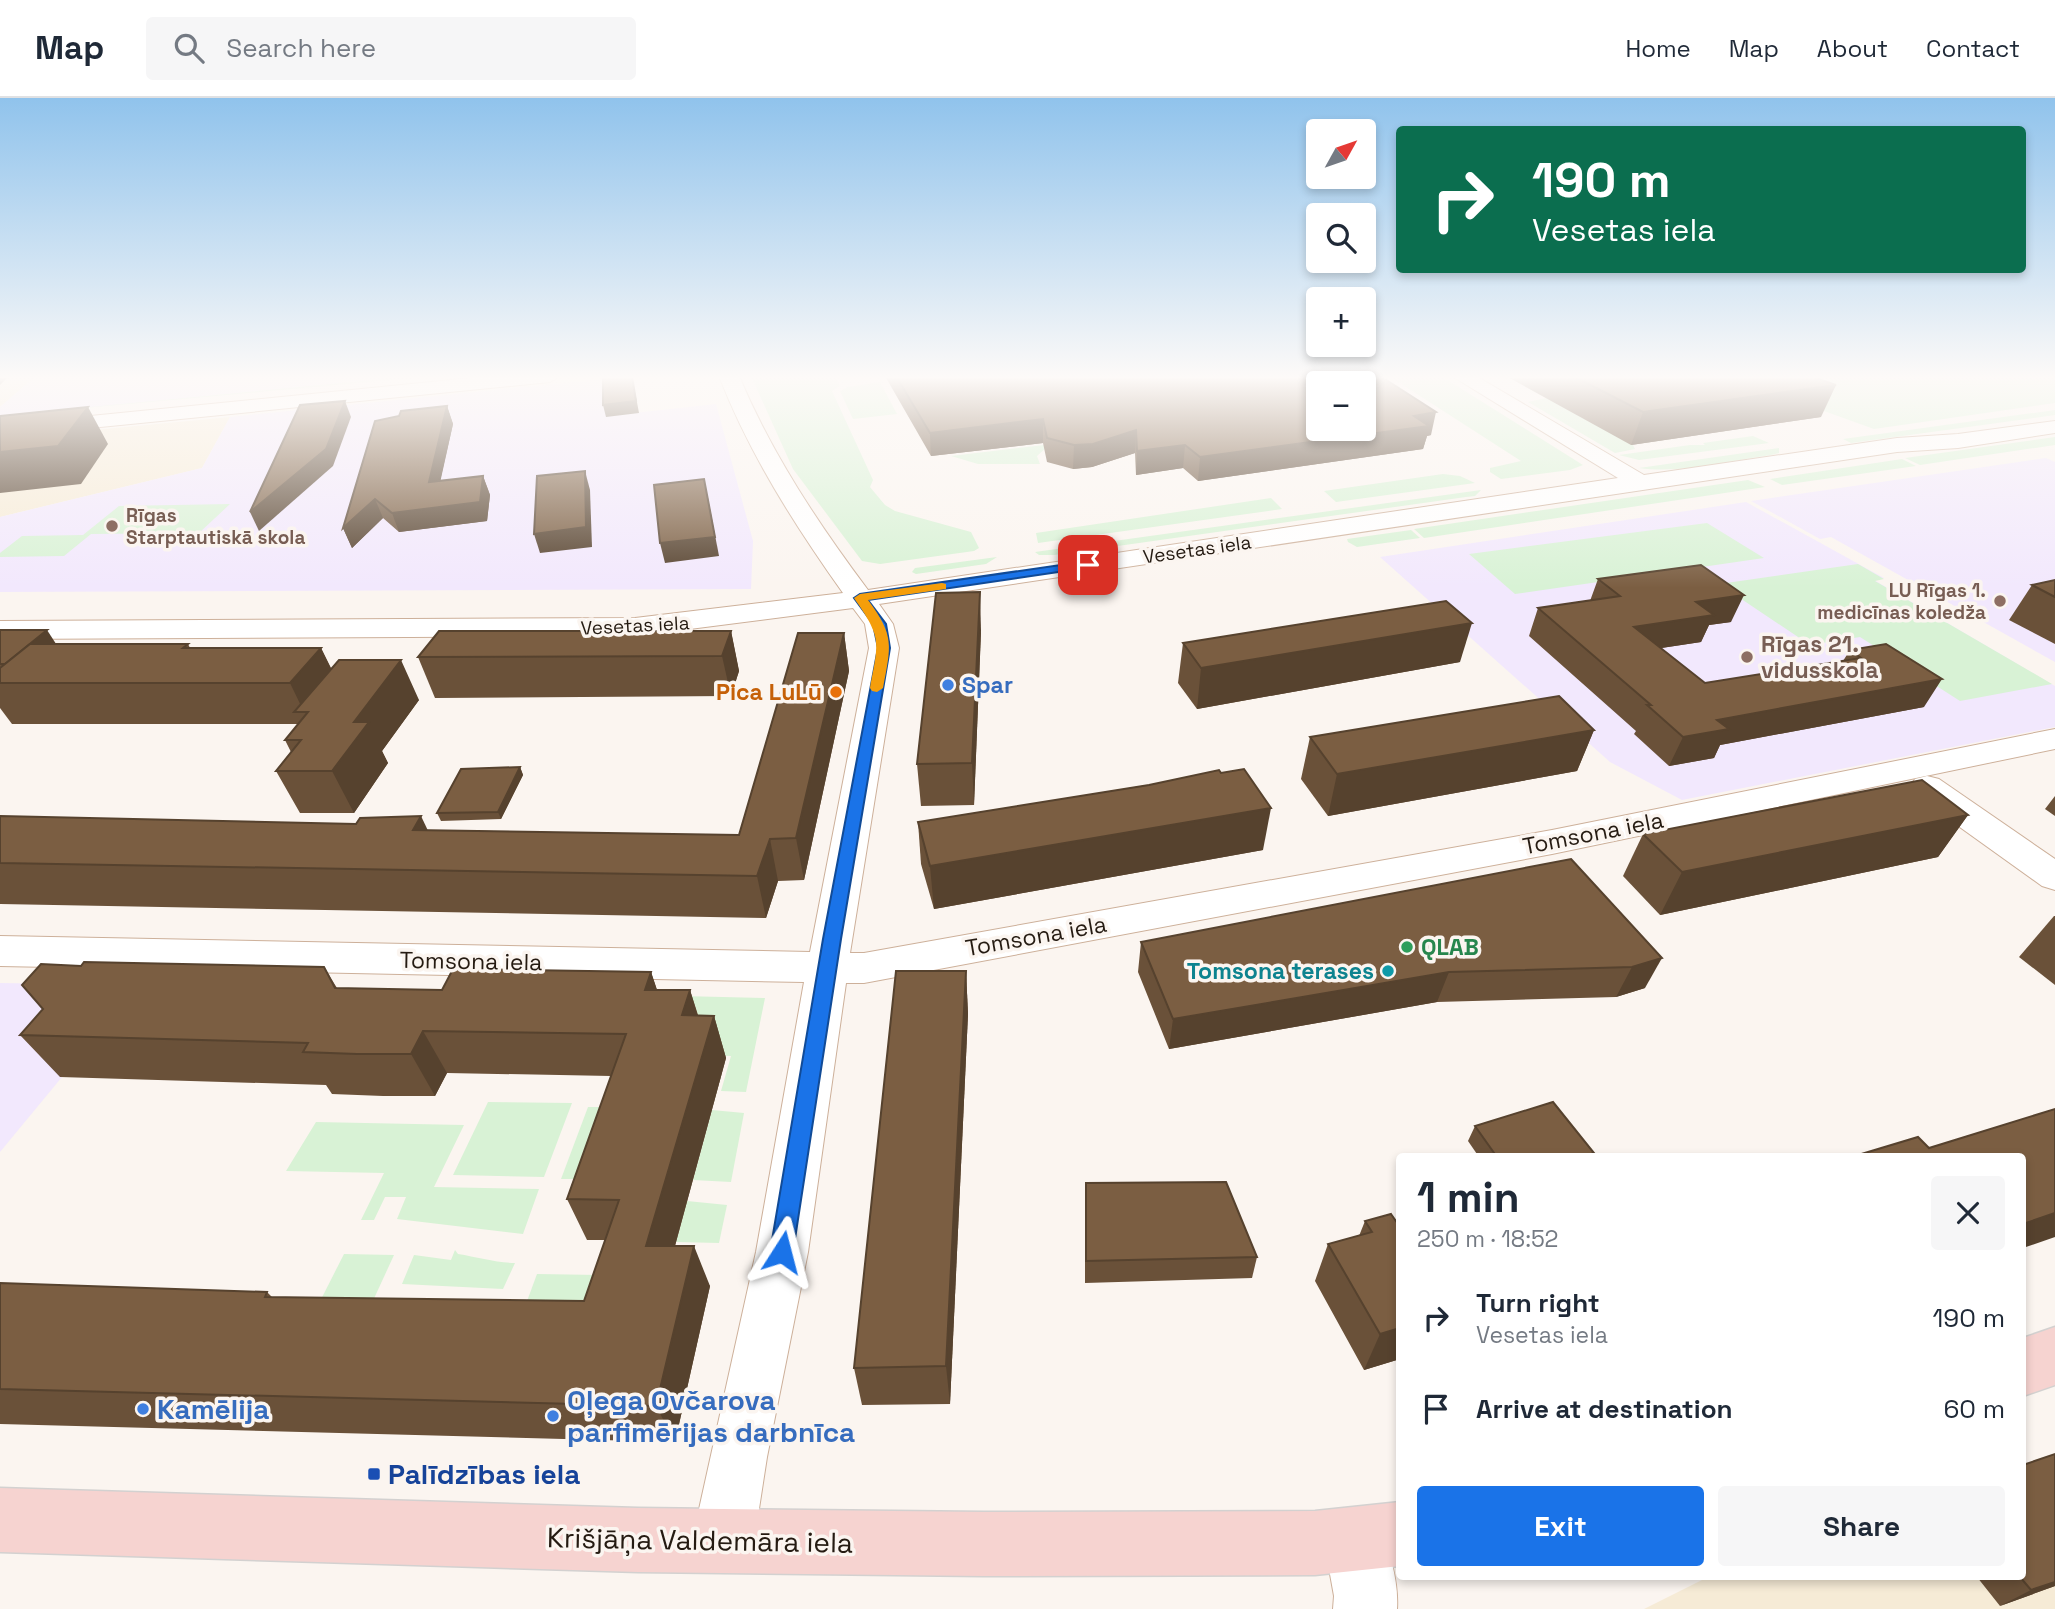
<!DOCTYPE html>
<meta charset="utf-8">
<style>
body{margin:0;font-family:"Space Grotesk",sans-serif;background:#f6f6f7;color:#1f2937;height:100vh;display:flex;flex-direction:column;font-size:26px;white-space:nowrap}
*{box-sizing:border-box;margin:0}
p{font-size:23px;color:#747a83}
.icon{flex:none;width:38px;height:38px;fill:none;stroke:currentColor;stroke-width:2;stroke-linecap:round;stroke-linejoin:round}
.map{position:relative;flex:1;overflow:hidden}
.sheet{position:absolute;left:1396px;top:1055px;width:630px;height:427px;display:flex;flex-direction:column;background:#fff;border-radius:7px;box-shadow:0 4px 10px #0003}
.sheet>*{flex:none}
.banner{position:absolute;left:1396px;top:28px;width:630px;height:147px;border-radius:7px;box-shadow:0 4px 10px #0003;background:#0b6e4f;color:#fff;overflow:hidden}
.needle{width:46px;rotate:50deg}
.controls{position:absolute;left:1306px;top:21px;display:grid;gap:14px}
.controls a{display:grid;place-items:center;width:70px;height:70px;border-radius:7px;background:#fff;box-shadow:0 4px 10px #0003;font-size:35px}
.pin{position:absolute;display:grid;place-items:center;width:60px;height:60px;color:#fff;margin:-30px;border-radius:14px;box-shadow:0 4px 10px #0006}
.me{position:absolute;width:77px;margin:-38px;rotate:9deg;stroke-linejoin:round;filter:drop-shadow(0 0 5px #0008)}
.turn{display:flex;align-items:center;gap:24px;height:147px;padding:0 21px;font-size:32px}
.turn .icon{width:91px;height:91px;stroke-width:2.5}
.turn b{display:block;font-size:49px;line-height:60px}
.round{display:grid;place-items:center;flex:none;width:74px;height:74px;border-radius:7px;background:#f6f6f7}
.overview{display:flex;align-items:center;justify-content:space-between;height:119px;padding:0 21px}
h1{font-size:42px;font-weight:700;line-height:52px}
.cta{display:flex;gap:14px;margin-top:auto;padding:14px 21px}
.cta a{flex:1;height:80px;border-radius:7px;background:#1a73e8;color:#fff;font-size:28px;font-weight:700;line-height:80px;text-align:center}
.cta a+a{background:#f6f6f7;color:#1f2937}
ul{padding:0;list-style:none}
li{display:flex;align-items:center;gap:21px;height:91px;padding:0 21px}
li div{flex:1}
li b{display:block;font-size:26px}
li em{font-style:normal}
header{display:flex;align-items:center;gap:42px;box-sizing:border-box;height:98px;padding:0 35px;background:#fff;border-bottom:2px solid #e0e1e3}
header strong{font-size:33px}
nav{display:flex;gap:38px;margin-inline-start:auto;font-size:24px}
.search{width:490px;height:63px;background:#f6f6f7;display:flex;align-items:center;gap:18px;box-sizing:border-box;padding:0 24px;border-radius:7px;color:#747a83;font-size:26px}
.map>svg:first-child{display:block}
.commercial{fill:#f6ebd6}
.education{fill:#f2e8fd}
.green{fill:#d8f2d5}
.lines{fill:none;stroke-linecap:round;stroke-linejoin:round}
.street-casing{stroke:#cdb09a;stroke-width:2}
.primary-casing{stroke:#d3d1d0;stroke-width:3}
.street{fill:#fff;fill-rule:evenodd}
.primary{fill:#f6d3d0;fill-rule:evenodd}
.wall{fill:#6a5139}
.shaded-wall{fill:#56422e}
.building{fill:#7b5e42;stroke:#56422e;stroke-width:2;fill-rule:evenodd}
.route{fill:#1a73e8;stroke:#114b97;stroke-width:2}
.slow{fill:#f59e0b}
.education-dot{fill:#8d6e63;stroke:#fbf5f0;stroke-width:2.5}
.shop-dot{fill:#3f7fe0;stroke:#fbf5f0;stroke-width:2.5}
.food-dot{fill:#e8710a;stroke:#fbf5f0;stroke-width:2.5}
.leisure-dot{fill:#2e9e5b;stroke:#fbf5f0;stroke-width:2.5}
.culture-dot{fill:#0f9aa8;stroke:#fbf5f0;stroke-width:2.5}
.transit-dot{fill:#1a4fb4;stroke:#fbf5f0;stroke-width:2.5}
.labels{text-anchor:middle;stroke-width:7;stroke-linejoin:round;paint-order:stroke}
.far-education-label{font-size:19px;font-weight:bold;fill:#785e54;stroke:#fbf5f0;text-anchor:start}
.far-street-label{font-size:19px;fill:#251b12;stroke:#fbf5f0}
.education-label{font-size:23px;font-weight:bold;fill:#785e54;stroke:#fbf5f0;text-anchor:start}
.shop-label{font-size:23px;font-weight:bold;fill:#366cbe;stroke:#fbf5f0;text-anchor:start}
.food-label{font-size:23px;font-weight:bold;fill:#c56008;stroke:#fbf5f0;text-anchor:end}
.street-label{font-size:23px;fill:#251b12;stroke:#fbf5f0}
.leisure-label{font-size:23px;font-weight:bold;fill:#27864d;stroke:#fbf5f0;text-anchor:start}
.culture-label{font-size:23px;font-weight:bold;fill:#0d838f;stroke:#fbf5f0;text-anchor:end}
.near-shop-label{font-size:28px;font-weight:bold;fill:#366cbe;stroke:#fbf5f0;text-anchor:start}
.near-transit-label{font-size:28px;font-weight:bold;fill:#164399;stroke:#fbf5f0;text-anchor:start}
.near-street-label{font-size:28px;fill:#251b12;stroke:#fbf5f0}
</style>
<header>
<strong>Map</strong>
<div class="search"><svg class="icon" aria-label="search" viewBox="0 0 24 24"><circle cx="10" cy="10" r="6"/><path d="M15 15l6 6"/></svg>Search here</div>
<nav><a>Home</a><a>Map</a><a>About</a><a>Contact</a></nav>
</header>
<div class="map">
<svg width="2055" height="1511" viewBox="0 0 2055 1511">
<rect width="100%" height="100%" fill="#fbf5f0"/>
<g class="commercial">
<polygon points="0,278 36,278 0,309"/>
<polygon points="230,319 202,370 0,419 0,341"/>
<polygon points="2055,1364 2055,1511 1644,1511 1708,1479 2023,1479"/>
</g>
<g class="education">
<polygon points="36,278 414,278 0,318 0,309"/>
<polygon points="604,281 607,318 716,306 753,443 751,491 0,494 0,419 202,370 230,319"/>
<polygon points="2046,360 2055,364 2055,564 1831,439 1820,441 1751,403"/>
<polygon points="1746,404 1884,480 1874,482 2055,588 2055,629 1682,702 1610,664 1380,459"/>
<polygon points="0,885 126,887 62,979 0,1054"/>
</g>
<g class="green">
<polygon points="414,278 434,278 7,317"/>
<polygon points="751,278 836,278 840,288 832,293 873,382 870,389 885,407 895,413 971,434 979,450 974,453 880,466 862,463 793,371"/>
<polygon points="1389,278 1441,278 1583,367 1570,372 1501,381 1490,374 1490,370 1521,363"/>
<polygon points="1727,278 2055,278 2055,305 1874,331"/>
<polygon points="880,284 897,316 853,321 840,293 848,289"/>
<polygon points="1600,288 1557,306 1633,347 1635,351 1615,355 1528,304"/>
<polygon points="2055,312 2055,317 1851,345 1843,341"/>
<polygon points="1753,338 1769,345 1639,362 1619,357 1690,347 1705,347 1703,345"/>
<polygon points="2055,339 2055,347 1920,367 1905,360"/>
<polygon points="1044,347 1047,349 1037,358 1040,366 978,366 951,358"/>
<path d="M1779 350V355L1771 357C1729 363 1681 376 1639 370Z"/>
<polygon points="1902,361 1916,368 1782,387 1770,381"/>
<polygon points="1443,376 1460,378 1475,385 1336,404 1324,393"/>
<polygon points="1748,382 1765,389 1424,440 1414,431"/>
<polygon points="1481,392 1475,398 1466,399 1054,457 1039,457 1035,454"/>
<polygon points="1271,400 1282,411 1038,445 1036,435"/>
<polygon points="230,406 199,435 91,436 64,458 0,459 0,455 22,438 83,437 119,408"/>
<polygon points="1707,425 1764,460 1515,496 1469,456"/>
<polygon points="1411,432 1420,440 1357,449 1348,444 1347,441"/>
<polygon points="997,459 986,466 916,476 912,474 915,470"/>
<polygon points="1858,466 1884,481 1875,483 2052,586 1960,603 1860,539 1810,547 1719,486"/>
<polygon points="640,897 765,900 746,994 721,993 731,958 700,957"/>
<polygon points="488,1004 572,1005 544,1079 453,1077"/>
<polygon points="588,1009 610,1009 585,1081 561,1081"/>
<polygon points="712,1012 744,1015 731,1084 693,1082"/>
<polygon points="316,1024 464,1027 434,1089 539,1091 523,1136 397,1121 406,1099 385,1099 374,1122 361,1122 384,1075 286,1073"/>
<polygon points="687,1103 727,1107 719,1145 676,1144"/>
<path d="M455 1152 458 1156C477 1159 497 1165 515 1165L503 1191 402 1186 414 1157 451 1162Z"/>
<polygon points="344,1156 394,1157 360,1231 307,1229"/>
<polygon points="537,1176 600,1177 587,1236 516,1233"/>
</g>
<g class="lines">
<defs>
<g id="street">
<polygon points="491,278 560,278 550,284 0,339 0,327"/>
<path d="M719 278H739C772 356 817 424 868 492L1618 380 1452 278H1476L1644 377 1897 340 1958 336 2055 323V335L1958 350 1897 354 879 506 893 526 899 550 850 855H864L1552 732 2055 631V651L1552 756 864 885H846L808 1154 767 1359 754 1443 745 1465 723 1474 701 1465 692 1443 756 1154 804 884 0 868V838L810 854 869 550 865 526 853 510 635 538 0 541V523L635 520 843 495C794 426 750 357 719 278Z"/>
<polygon points="1927,678 1939,681 2055,761 2055,792 2042,788 1915,697 1910,689 1915,681"/>
<path d="M1355 1412 1377 1421C1388 1448 1399 1481 1397 1511H1333L1334 1498 1324 1443 1333 1421Z"/>
</g>
<g id="primary">
<polygon points="2055,1229 2055,1287 2023,1298 2023,1240"/>
<polygon points="0,1390 638,1410 983,1414 1315,1413 1400,1404 1400,1468 1315,1477 983,1478 638,1474 0,1454"/>
</g>
</defs>
<use href="#street" class="street-casing"/>
<use href="#primary" class="primary-casing"/>
<use href="#street" class="street"/>
<use href="#primary" class="primary"/>
</g>
<g class="wall">
<polygon points="885,278 1380,278 1431,337 1427,338 1423,351 1198,383 1183,370 1136,377 1135,355 1092,369 1073,371 1047,364 1043,345 931,358"/>
<polygon points="1506,278 1810,278 1821,319 1631,347"/>
<polygon points="447,308 453,326 440,383 483,378 490,397 487,423 399,434 383,420 352,450 343,430"/>
<polygon points="1598,481 1731,524 1709,527 1701,544 1661,550 1705,585 1843,563 1850,552 1886,546 1924,609 1720,647 1714,660 1669,668 1634,636 1636,633 1529,538 1538,510 1590,503"/>
<polygon points="2055,482 2055,546 2009,522 2032,487"/>
<polygon points="0,532 56,546 188,546 190,550 321,550 331,571 419,602 382,653 388,665 354,715 300,715 276,673 291,654 285,642 299,626 12,626 0,610"/>
<polygon points="731,533 739,573 731,598 435,600 418,559"/>
<polygon points="981,533 974,707 921,708 917,666"/>
<polygon points="844,535 849,573 804,782 778,783 766,820 0,806 0,718 428,732 739,737"/>
<polygon points="1183,545 1460,564 1197,611 1178,585"/>
<polygon points="1594,632 1577,673 1328,718 1301,681 1310,639"/>
<polygon points="520,669 523,677 501,721 441,723 437,715"/>
<polygon points="1221,675 1263,752 934,811 921,766 918,724"/>
<polygon points="2055,698 2055,718 2045,711"/>
<polygon points="1968,717 1938,759 1660,817 1623,778 1643,736"/>
<polygon points="1571,761 1645,890 1616,899 1437,904 1169,951 1138,874 1141,844"/>
<polygon points="2054,818 2055,818 2055,887 2019,859"/>
<polygon points="81,868 324,869 337,890 442,892 651,874 657,892 690,892 698,917 714,918 726,960 675,1148 710,1188 675,1344 0,1326 0,1185 267,1194 272,1199 584,1203 605,1142 587,1142 567,1101 611,978 447,975 435,998 383,998 332,996 326,987 60,979 20,937"/>
<polygon points="966,873 968,916 950,1306 862,1307 854,1270"/>
<polygon points="1475,1028 1592,1059 1479,1059 1468,1043"/>
<polygon points="1086,1085 1257,1159 1252,1180 1085,1185 1085,1107"/>
<polygon points="1365,1123 1400,1126 1400,1261 1364,1272 1315,1183 1328,1146 1359,1138"/>
<polygon points="2055,1356 2055,1488 2000,1508 1977,1479 2023,1479"/>
</g>
<g class="shaded-wall">
<polygon points="0,278 9,278 0,287"/>
<polygon points="632,278 639,315 606,319 603,307"/>
<polygon points="1836,287 1821,319 1631,347 1643,314"/>
<polygon points="345,303 351,319 333,368 259,433 250,414"/>
<polygon points="447,308 453,326 436,403 429,384"/>
<polygon points="88,309 108,346 81,386 0,395 0,354"/>
<polygon points="1436,314 1431,337 1427,338 1423,351 1198,383 1200,359"/>
<polygon points="1043,321 1043,345 931,358 930,335"/>
<polygon points="1136,332 1135,355 1092,369 1073,371 1074,347"/>
<polygon points="1185,347 1183,370 1136,377 1137,353"/>
<polygon points="585,373 590,392 592,449 540,455 534,436"/>
<polygon points="483,378 490,397 487,423 399,434 392,415"/>
<polygon points="708,400 719,458 665,465 660,445"/>
<polygon points="375,401 383,420 352,450 343,430"/>
<polygon points="980,494 981,533 974,707 972,665"/>
<polygon points="1744,497 1731,524 1709,527 1701,544 1622,556 1634,529 1696,504"/>
<polygon points="1472,525 1460,564 1197,611 1201,570"/>
<polygon points="47,532 73,572 5,566"/>
<polygon points="731,533 739,573 731,598 722,558"/>
<polygon points="844,535 849,573 804,782 796,740"/>
<polygon points="321,550 341,590 308,614 304,614 290,585"/>
<polygon points="401,562 419,602 382,653 388,665 354,715 332,673 354,624"/>
<polygon points="1942,581 1924,609 1720,647 1714,660 1669,668 1683,639 1717,622"/>
<polygon points="1594,632 1577,673 1328,718 1337,676"/>
<polygon points="520,669 523,677 501,721 498,714"/>
<polygon points="1271,710 1263,752 934,811 930,768"/>
<polygon points="1968,717 1938,759 1660,817 1682,774"/>
<polygon points="421,718 441,760 433,773 413,732"/>
<polygon points="770,741 778,783 766,820 757,778"/>
<polygon points="1662,860 1645,890 1616,899 1632,869"/>
<polygon points="966,873 968,916 950,1306 946,1268"/>
<polygon points="651,874 665,916 645,892"/>
<polygon points="1449,874 1437,904 1169,951 1173,921"/>
<polygon points="690,892 703,935 682,917"/>
<polygon points="714,918 726,960 664,1188 646,1148"/>
<polygon points="423,933 447,975 435,998 411,956"/>
<polygon points="2055,1115 2055,1139 2023,1150 2023,1126"/>
<polygon points="694,1148 710,1188 675,1344 656,1308"/>
<polygon points="1400,1230 1400,1261 1364,1272 1380,1236"/>
<polygon points="2055,1484 2055,1488 2000,1508 2031,1492"/>
</g>
<g class="building">
<polygon points="603,278 632,278 636,303 603,307"/>
<path d="M896 278H1380L1436 314 1414 318 1429 328 1200 359 1185 347 1137 353 1136 332 1093 346 1074 347 1047 340 1043 321 930 335ZM1318 285H1363V331H1318Z"/>
<polygon points="1573,278 1810,278 1836,287 1643,314"/>
<polygon points="345,303 326,351 250,414 300,307"/>
<polygon points="447,308 429,384 483,378 480,404 392,415 375,401 343,430 375,323 399,318 401,313"/>
<polygon points="88,309 58,348 0,354 0,318"/>
<polygon points="585,373 586,429 534,436 537,378"/>
<polygon points="704,381 715,439 660,445 654,387"/>
<polygon points="1701,467 1744,497 1696,504 1714,517 1634,529 1705,585 1861,560 1850,552 1886,546 1942,581 1717,622 1729,631 1683,639 1647,607 1651,607 1538,510 1620,498 1598,481"/>
<polygon points="2055,482 2055,499 2032,487"/>
<polygon points="980,494 972,665 917,666 936,495"/>
<polygon points="1446,503 1472,525 1201,570 1183,545"/>
<polygon points="0,532 47,532 5,566 0,566"/>
<polygon points="439,533 731,533 722,558 418,559"/>
<polygon points="798,535 844,535 796,740 770,741 757,778 0,765 0,718 356,726 360,720 421,718 413,732 739,737"/>
<polygon points="30,546 188,546 183,550 321,550 290,585 0,585 0,570"/>
<polygon points="339,562 401,562 354,624 369,624 332,673 276,673 301,642 285,642 308,614 294,614"/>
<polygon points="1559,598 1594,632 1337,676 1310,639"/>
<polygon points="520,669 498,714 437,715 461,671"/>
<polygon points="1244,671 1271,710 930,768 918,724 1149,687 1219,672 1221,675"/>
<polygon points="1922,682 1968,717 1682,774 1643,736"/>
<polygon points="1571,761 1662,860 1632,869 1449,874 1173,921 1141,844"/>
<polygon points="84,864 324,869 335,890 442,892 453,871 651,874 645,892 690,892 682,917 714,918 646,1148 694,1148 656,1308 0,1291 0,1185 267,1194 265,1199 584,1203 619,1102 567,1101 626,936 423,933 411,956 357,956 303,954 308,945 20,937 43,911 22,887 41,866 81,868"/>
<polygon points="896,873 966,873 946,1268 854,1270"/>
<polygon points="1553,1004 1594,1055 1582,1059 1497,1059 1475,1028"/>
<polygon points="2055,1011 2055,1115 2023,1126 2023,1059 1860,1059 1858,1057 1918,1039 1929,1050"/>
<polygon points="1226,1084 1257,1159 1086,1163 1086,1085"/>
<polygon points="1391,1116 1398,1126 1400,1126 1400,1230 1380,1236 1328,1146 1372,1134 1365,1123"/>
<polygon points="2055,1356 2055,1484 2031,1492 2020,1479 2023,1479 2023,1367"/>
</g>
<linearGradient id="sky" x2="0" y2="1"><stop stop-color="#90c3ec"/><stop offset="0.57" stop-color="#fdfaf8"/><stop offset="1" stop-color="#fdfaf8" stop-opacity="0"/></linearGradient>
<rect width="2055" height="490" fill="url(#sky)"/>
<polygon class="route" points="1088,463 1094,467 1092,469 868,502 886,526 890,550 841,841 793,1154 789,1161 782,1164 774,1161 770,1154 823,841 878,550 873,526 854,500 860,496"/>
<path class="slow" d="M942 485 946 486V491L868 502C895 538 891 548 883 590L877 594 872 593 870 590C879 543 882 540 854 500L860 496Z"/>
<g class="education-dot">
<circle cx="112" cy="428" r="7"/>
<circle cx="2000" cy="503" r="7"/>
<circle cx="1747" cy="559" r="7"/>
</g>
<g class="shop-dot">
<circle cx="948" cy="587" r="7"/>
<circle cx="143" cy="1311" r="7"/>
<circle cx="553" cy="1318" r="7"/>
</g>
<circle class="food-dot" cx="836" cy="594" r="7"/>
<circle class="leisure-dot" cx="1407" cy="849" r="7"/>
<circle class="culture-dot" cx="1388" cy="873" r="7"/>
<rect class="transit-dot" x="367" y="1369" width="14" height="14" rx="3.5"/>
<g class="labels">
<g class="far-education-label">
<text x="126" y="424">Rīgas<tspan x="126" dy="22">Starptautiskā skola</tspan></text>
<text x="1986" y="499" text-anchor="end">LU Rīgas 1.<tspan x="1986" dy="22">medicīnas koledža</tspan></text>
</g>
<g class="far-street-label">
<text transform="translate(1197 451) rotate(-8)" y="7">Vesetas iela</text>
<text transform="translate(635 527) rotate(-3)" y="7">Vesetas iela</text>
</g>
<g class="education-label">
<text x="1761" y="554">Rīgas 21.<tspan x="1761" dy="26">vidusskola</tspan></text>
</g>
<g class="shop-label">
<text x="962" y="595">Spar</text>
</g>
<g class="food-label">
<text x="822" y="602">Pica LuLū</text>
</g>
<g class="street-label">
<text transform="translate(1593 735) rotate(-11)" y="8">Tomsona iela</text>
<text transform="translate(1036 838) rotate(-10)" y="8">Tomsona iela</text>
<text transform="translate(471 863) rotate(1)" y="8">Tomsona iela</text>
</g>
<g class="leisure-label">
<text x="1421" y="857">QLAB</text>
</g>
<g class="culture-label">
<text x="1374" y="881">Tomsona terases</text>
</g>
<g class="near-shop-label">
<text x="567" y="1312">Oļega Ovčarova<tspan x="567" dy="32">parfimērijas darbnīca</tspan></text>
<text x="157" y="1321">Kamēlija</text>
</g>
<g class="near-transit-label">
<text x="388" y="1386">Palīdzības iela</text>
</g>
<g class="near-street-label">
<text transform="translate(700 1442) rotate(1)" y="10">Krišjāņa Valdemāra iela</text>
</g>
</g>
</svg>
<div class="controls">
<a><svg class="needle" viewBox="-14 -14 28 28"><path d="M0-13l5 13h-10z" fill="#e53935"/><path d="M0 13l5-13h-10z" fill="#747a83"/></svg></a>
<a><svg class="icon" aria-label="search" viewBox="0 0 24 24"><circle cx="10" cy="10" r="6"/><path d="M15 15l6 6"/></svg></a>
<a>+</a>
<a>−</a>
</div>
<div class="pin" style="left:1088px;top:467px;background:#d93025"><svg class="icon" aria-label="arrive" viewBox="0 0 24 24"><path d="M6 21V4h12l-3 4 3 4H6"/></svg></div>
<svg class="me" style="left:782px;top:1154px" viewBox="-20 -20 40 40"><path d="M0-17L14 15 0 8-14 15z" fill="#1a73e8" stroke="#fff" stroke-width="4"/></svg>
<div class="banner">
<div class="turn"><svg class="icon" aria-label="right" viewBox="0 0 24 24"><path d="M7 20v-9h11M14 6l5 5-5 5"/></svg><div><b>190 m</b>Vesetas iela</div></div>
</div>
<section class="sheet">
<div class="overview"><div><h1>1 min</h1><p>250 m · 18:52</p></div><a class="round"><svg class="icon" aria-label="close" viewBox="0 0 24 24"><path d="M6 6l12 12M18 6L6 18"/></svg></a></div>
<ul>
<li><svg class="icon" aria-label="right" viewBox="0 0 24 24"><path d="M7 20v-9h11M14 6l5 5-5 5"/></svg><div><b>Turn right</b><p>Vesetas iela</p></div><em>190 m</em></li>
<li><svg class="icon" aria-label="arrive" viewBox="0 0 24 24"><path d="M6 21V4h12l-3 4 3 4H6"/></svg><div><b>Arrive at destination</b></div><em>60 m</em></li>
</ul>
<div class="cta"><a>Exit</a><a>Share</a></div>
</section>
</div>
